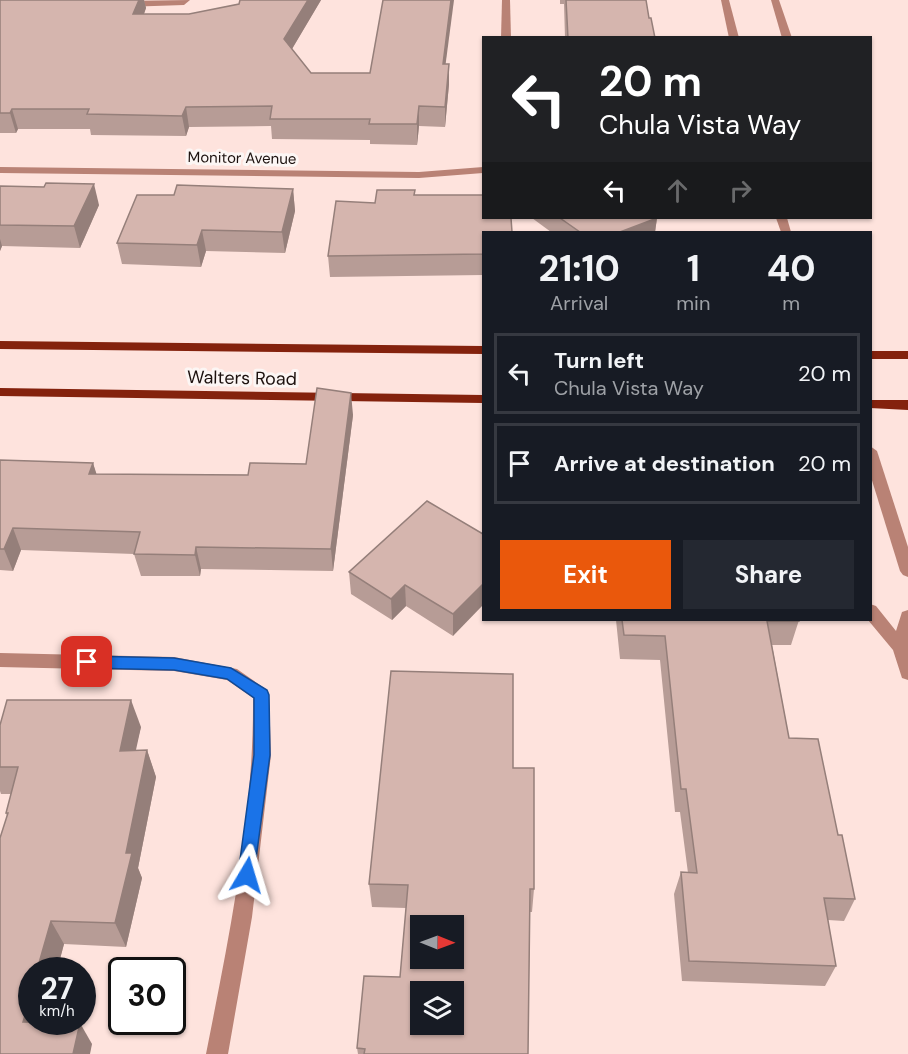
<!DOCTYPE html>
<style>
body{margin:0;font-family:"DM Sans",sans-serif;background:#242831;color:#f1f3f6;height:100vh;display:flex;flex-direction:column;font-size:22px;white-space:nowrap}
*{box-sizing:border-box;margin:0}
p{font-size:20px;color:#9ea1a6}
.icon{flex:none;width:33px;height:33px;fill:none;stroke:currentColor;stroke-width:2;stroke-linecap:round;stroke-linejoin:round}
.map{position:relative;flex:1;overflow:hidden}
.panel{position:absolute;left:482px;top:231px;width:390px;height:390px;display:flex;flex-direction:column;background:#171b24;border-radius:0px;box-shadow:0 2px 4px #0004}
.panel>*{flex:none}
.banner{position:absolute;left:482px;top:36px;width:390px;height:183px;border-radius:0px;box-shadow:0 2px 4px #0004;background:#202124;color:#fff;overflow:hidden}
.needle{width:39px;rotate:91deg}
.controls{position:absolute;left:410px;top:915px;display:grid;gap:12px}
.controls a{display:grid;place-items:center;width:54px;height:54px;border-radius:0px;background:#171b24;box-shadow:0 2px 4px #0004;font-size:30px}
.speed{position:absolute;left:18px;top:957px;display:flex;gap:12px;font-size:30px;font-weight:700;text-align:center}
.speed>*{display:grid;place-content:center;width:78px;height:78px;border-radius:50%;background:#171b24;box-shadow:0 2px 4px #0004;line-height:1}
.speed small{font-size:15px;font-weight:400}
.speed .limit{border:3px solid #111;border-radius:9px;background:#fff;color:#111}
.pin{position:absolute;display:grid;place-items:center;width:51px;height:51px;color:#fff;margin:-26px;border-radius:12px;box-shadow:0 3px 9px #0006}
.me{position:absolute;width:66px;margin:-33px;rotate:7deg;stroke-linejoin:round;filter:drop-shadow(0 0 4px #0008)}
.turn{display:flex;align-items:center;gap:21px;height:126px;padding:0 18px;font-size:27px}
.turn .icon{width:78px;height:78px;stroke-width:2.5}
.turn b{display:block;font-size:42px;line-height:51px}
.lanes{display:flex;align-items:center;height:57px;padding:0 18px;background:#0003;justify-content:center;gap:30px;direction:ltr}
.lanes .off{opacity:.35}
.eta{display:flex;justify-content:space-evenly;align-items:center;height:102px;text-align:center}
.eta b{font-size:36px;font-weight:700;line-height:42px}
.primary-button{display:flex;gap:12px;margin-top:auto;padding:12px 18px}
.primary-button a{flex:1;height:69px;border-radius:0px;background:#ea580c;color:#fff;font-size:24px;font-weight:700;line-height:69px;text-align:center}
.primary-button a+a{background:#242831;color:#f1f3f6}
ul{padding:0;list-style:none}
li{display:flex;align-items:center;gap:18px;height:81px;margin:0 12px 9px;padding:0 6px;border:3px solid #363941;border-radius:0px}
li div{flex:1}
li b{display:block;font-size:22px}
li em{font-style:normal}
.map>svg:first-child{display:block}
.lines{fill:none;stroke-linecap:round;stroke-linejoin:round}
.minor{fill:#b98275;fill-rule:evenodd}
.major{fill:#84220d;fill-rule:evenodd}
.wall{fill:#b79c96}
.shaded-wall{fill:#957f7a}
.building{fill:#d5b5ae;stroke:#957f7a;stroke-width:1.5;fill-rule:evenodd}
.route{fill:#1a73e8;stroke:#114b97;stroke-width:1.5}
.labels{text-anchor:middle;stroke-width:6;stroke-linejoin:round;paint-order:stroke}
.far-street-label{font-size:15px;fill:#1c110e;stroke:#fcf6f4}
.street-label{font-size:18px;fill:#1c110e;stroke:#fcf6f4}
</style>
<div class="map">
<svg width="908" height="1054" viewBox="0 0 908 1054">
<rect width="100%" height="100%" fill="#fee3dd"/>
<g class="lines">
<g class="minor">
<polygon points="190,0 184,5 124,7 120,4 124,1"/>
<polygon points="502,0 510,0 511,38 501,38"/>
<polygon points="721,0 729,0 739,38 729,38"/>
<polygon points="771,0 779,0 792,38 782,38"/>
<polygon points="0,167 419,172 483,167 483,173 419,178 0,173"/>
<polygon points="776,218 787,218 791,232 781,232"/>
<polygon points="870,446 877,451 908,547 908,577 903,575 900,571 870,474"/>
<polygon points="870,604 876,606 896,631 902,612 908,610 908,680 902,678 893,650 868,620"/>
<path d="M0 653 174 657 237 669 267 690 269 695 271 755 252 917 228 1054H206C229 937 254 818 253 698L227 680 174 671 0 667Z"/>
</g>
<g class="major">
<polygon points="0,341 483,346 483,354 0,349"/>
<rect x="870" y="351" width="38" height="8"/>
<polygon points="0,388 483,395 483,403 0,396"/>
<polygon points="870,400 908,400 908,410 870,408"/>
</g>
</g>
<g class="wall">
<polygon points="0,0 144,0 146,8 144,14 189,14 239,4 240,0 321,0 292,49 311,73 370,73 449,64 449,84 445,127 419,126 417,145 370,144 370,140 272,139 271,126 189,127 186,136 91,135 90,129 18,129 16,133 0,133"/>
<polygon points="560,0 646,0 649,18 655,38 565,38 564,4 560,4"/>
<polygon points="0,186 99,205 80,248 2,246 0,251"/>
<polygon points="293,189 295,211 285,253 206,251 201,267 122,264 117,243 174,195"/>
<polygon points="415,190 415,195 483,232 483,275 330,277 328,256 375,203"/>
<polygon points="532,218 657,218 655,232 551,232"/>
<polygon points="353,415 333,571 201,569 200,576 141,576 134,554 21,550 13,571 0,570 0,460 93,463 96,474 248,475 306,464"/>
<polygon points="483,534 453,636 406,606 392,620 351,594 349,572"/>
<polygon points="616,620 799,620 791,645 772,645 789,738 838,835 855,899 844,921 828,920 836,966 825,986 682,981 674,894 681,872 688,873 680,812 675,812 660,660 620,659"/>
<polygon points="0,725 141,727 135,750 147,750 156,777 138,868 142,878 126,947 64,944 57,970 32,970 32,1022 44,1022 43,1022 92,1044 0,1054 7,816 6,813 11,794 1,794 0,791"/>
<polygon points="513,768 534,889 532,912 530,912 528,1054 358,1054 357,1048 400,977 406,908 372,907 369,884"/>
</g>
<g class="shaded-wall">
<polygon points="139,0 144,0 146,8 137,33 133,14"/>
<polygon points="308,0 321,0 286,59 284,39"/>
<polygon points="451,0 454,0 443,84 443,64"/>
<polygon points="449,64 449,84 445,127 445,107"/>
<polygon points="419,106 419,126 417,145 417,124"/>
<polygon points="186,107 189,127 186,136 182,116"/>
<polygon points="12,109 18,129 16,133 10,113"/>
<polygon points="94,184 99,205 80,248 74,226"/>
<polygon points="293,189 295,211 285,253 282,232"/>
<polygon points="657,218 655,232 620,232"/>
<polygon points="202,230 206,251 201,267 197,245"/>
<polygon points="0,239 2,246 0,251"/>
<polygon points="351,393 353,415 333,571 331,549"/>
<polygon points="93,463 100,485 89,474"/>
<polygon points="13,528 21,550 13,571 4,549"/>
<polygon points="196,547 201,569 200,576 195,555"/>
<polygon points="483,584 483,605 453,636 453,614"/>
<polygon points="405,585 406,606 392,620 391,599"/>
<polygon points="131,700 141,727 130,777 120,751"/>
<polygon points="147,750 156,777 138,868 142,878 126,947 115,923 126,853"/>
<polygon points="51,921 64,944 57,970 37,970"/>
<polygon points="32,992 32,1022 44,1022 38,1044 23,1022"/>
<polygon points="80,1023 92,1044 90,1054 73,1054"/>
</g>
<g class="building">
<polygon points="0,0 139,0 133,14 189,14 239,4 240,0 308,0 284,39 311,73 370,73 383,0 451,0 443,64 449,64 445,107 419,106 417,124 369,124 370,119 270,119 272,106 186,107 182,116 87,114 89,109 12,109 10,113 0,113"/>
<polygon points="566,0 646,0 649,18 651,18 655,38 568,38"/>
<polygon points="46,183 94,184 74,226 0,225 0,186 44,187"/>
<polygon points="177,185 293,189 282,232 202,230 197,245 117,243 137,195 174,195"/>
<polygon points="377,190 415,190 414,195 483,195 483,218 511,218 512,232 483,232 483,254 328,256 336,201 375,203"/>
<polygon points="560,218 657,218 620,232 580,232"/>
<polygon points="317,388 351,393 331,549 196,547 195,555 134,554 140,532 13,528 4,549 0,549 0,460 93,463 89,474 248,475 250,463 306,464"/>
<polygon points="427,501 483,534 483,584 453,614 405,585 391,599 349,572"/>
<polygon points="622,620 799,620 799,621 767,621 789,738 818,739 838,835 842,835 855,899 824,898 836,966 689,961 681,872 697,873 686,789 681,789 665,636 624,635"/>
<path d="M391 671 513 674V768H534V889H530L528 1054H364L365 1049 357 1048 364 976 400 977 408 885 369 884ZM420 926H453V958H420ZM420 992H453V1024H420Z"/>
<polygon points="7,700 131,700 120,751 147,750 126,853 132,853 115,923 51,921 37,970 32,970 32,992 23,1022 80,1023 73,1054 0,1054 0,838 8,813 6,813 18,767 0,767 0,725"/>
</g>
<polygon class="route" points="87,656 174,658 231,668 267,690 269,695 270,755 253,881 247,883 241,881 238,875 254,755 254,698 227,679 174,670 87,668 82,666 79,662 82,657"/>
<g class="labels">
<g class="far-street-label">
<text transform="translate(242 158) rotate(1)" y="5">Monitor Avenue</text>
</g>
<g class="street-label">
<text transform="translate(242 378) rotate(1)" y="6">Walters Road</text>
</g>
</g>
</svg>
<div class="controls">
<a><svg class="needle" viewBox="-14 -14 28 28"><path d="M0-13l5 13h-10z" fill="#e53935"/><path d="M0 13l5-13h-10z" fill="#9ea1a6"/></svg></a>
<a><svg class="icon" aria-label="layers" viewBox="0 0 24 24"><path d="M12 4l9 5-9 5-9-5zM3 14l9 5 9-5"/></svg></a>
</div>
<div class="speed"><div>27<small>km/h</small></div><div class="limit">30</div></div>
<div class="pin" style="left:87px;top:662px;background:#d93025"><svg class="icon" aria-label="arrive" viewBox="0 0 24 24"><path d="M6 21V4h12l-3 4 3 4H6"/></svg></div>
<svg class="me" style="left:247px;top:875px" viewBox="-20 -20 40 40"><path d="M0-17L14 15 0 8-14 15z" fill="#1a73e8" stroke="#fff" stroke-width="4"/></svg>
<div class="banner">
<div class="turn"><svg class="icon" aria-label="left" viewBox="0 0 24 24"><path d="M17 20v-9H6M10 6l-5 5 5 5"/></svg><div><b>20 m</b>Chula Vista Way</div></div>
<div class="lanes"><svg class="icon" aria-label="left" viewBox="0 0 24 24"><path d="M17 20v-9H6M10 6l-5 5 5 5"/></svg><svg class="icon off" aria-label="ahead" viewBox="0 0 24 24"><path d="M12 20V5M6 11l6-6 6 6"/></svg><svg class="icon off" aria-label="right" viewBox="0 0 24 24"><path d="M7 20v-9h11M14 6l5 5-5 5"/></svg></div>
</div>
<section class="panel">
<div class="eta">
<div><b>21:10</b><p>Arrival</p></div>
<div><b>1</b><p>min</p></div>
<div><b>40</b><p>m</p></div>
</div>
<ul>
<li><svg class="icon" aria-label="left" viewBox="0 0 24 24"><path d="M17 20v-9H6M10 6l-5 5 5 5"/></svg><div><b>Turn left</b><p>Chula Vista Way</p></div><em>20 m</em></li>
<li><svg class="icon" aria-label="arrive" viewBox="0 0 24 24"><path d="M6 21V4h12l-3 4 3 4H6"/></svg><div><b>Arrive at destination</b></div><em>20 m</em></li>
</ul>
<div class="primary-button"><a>Exit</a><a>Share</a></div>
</section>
</div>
